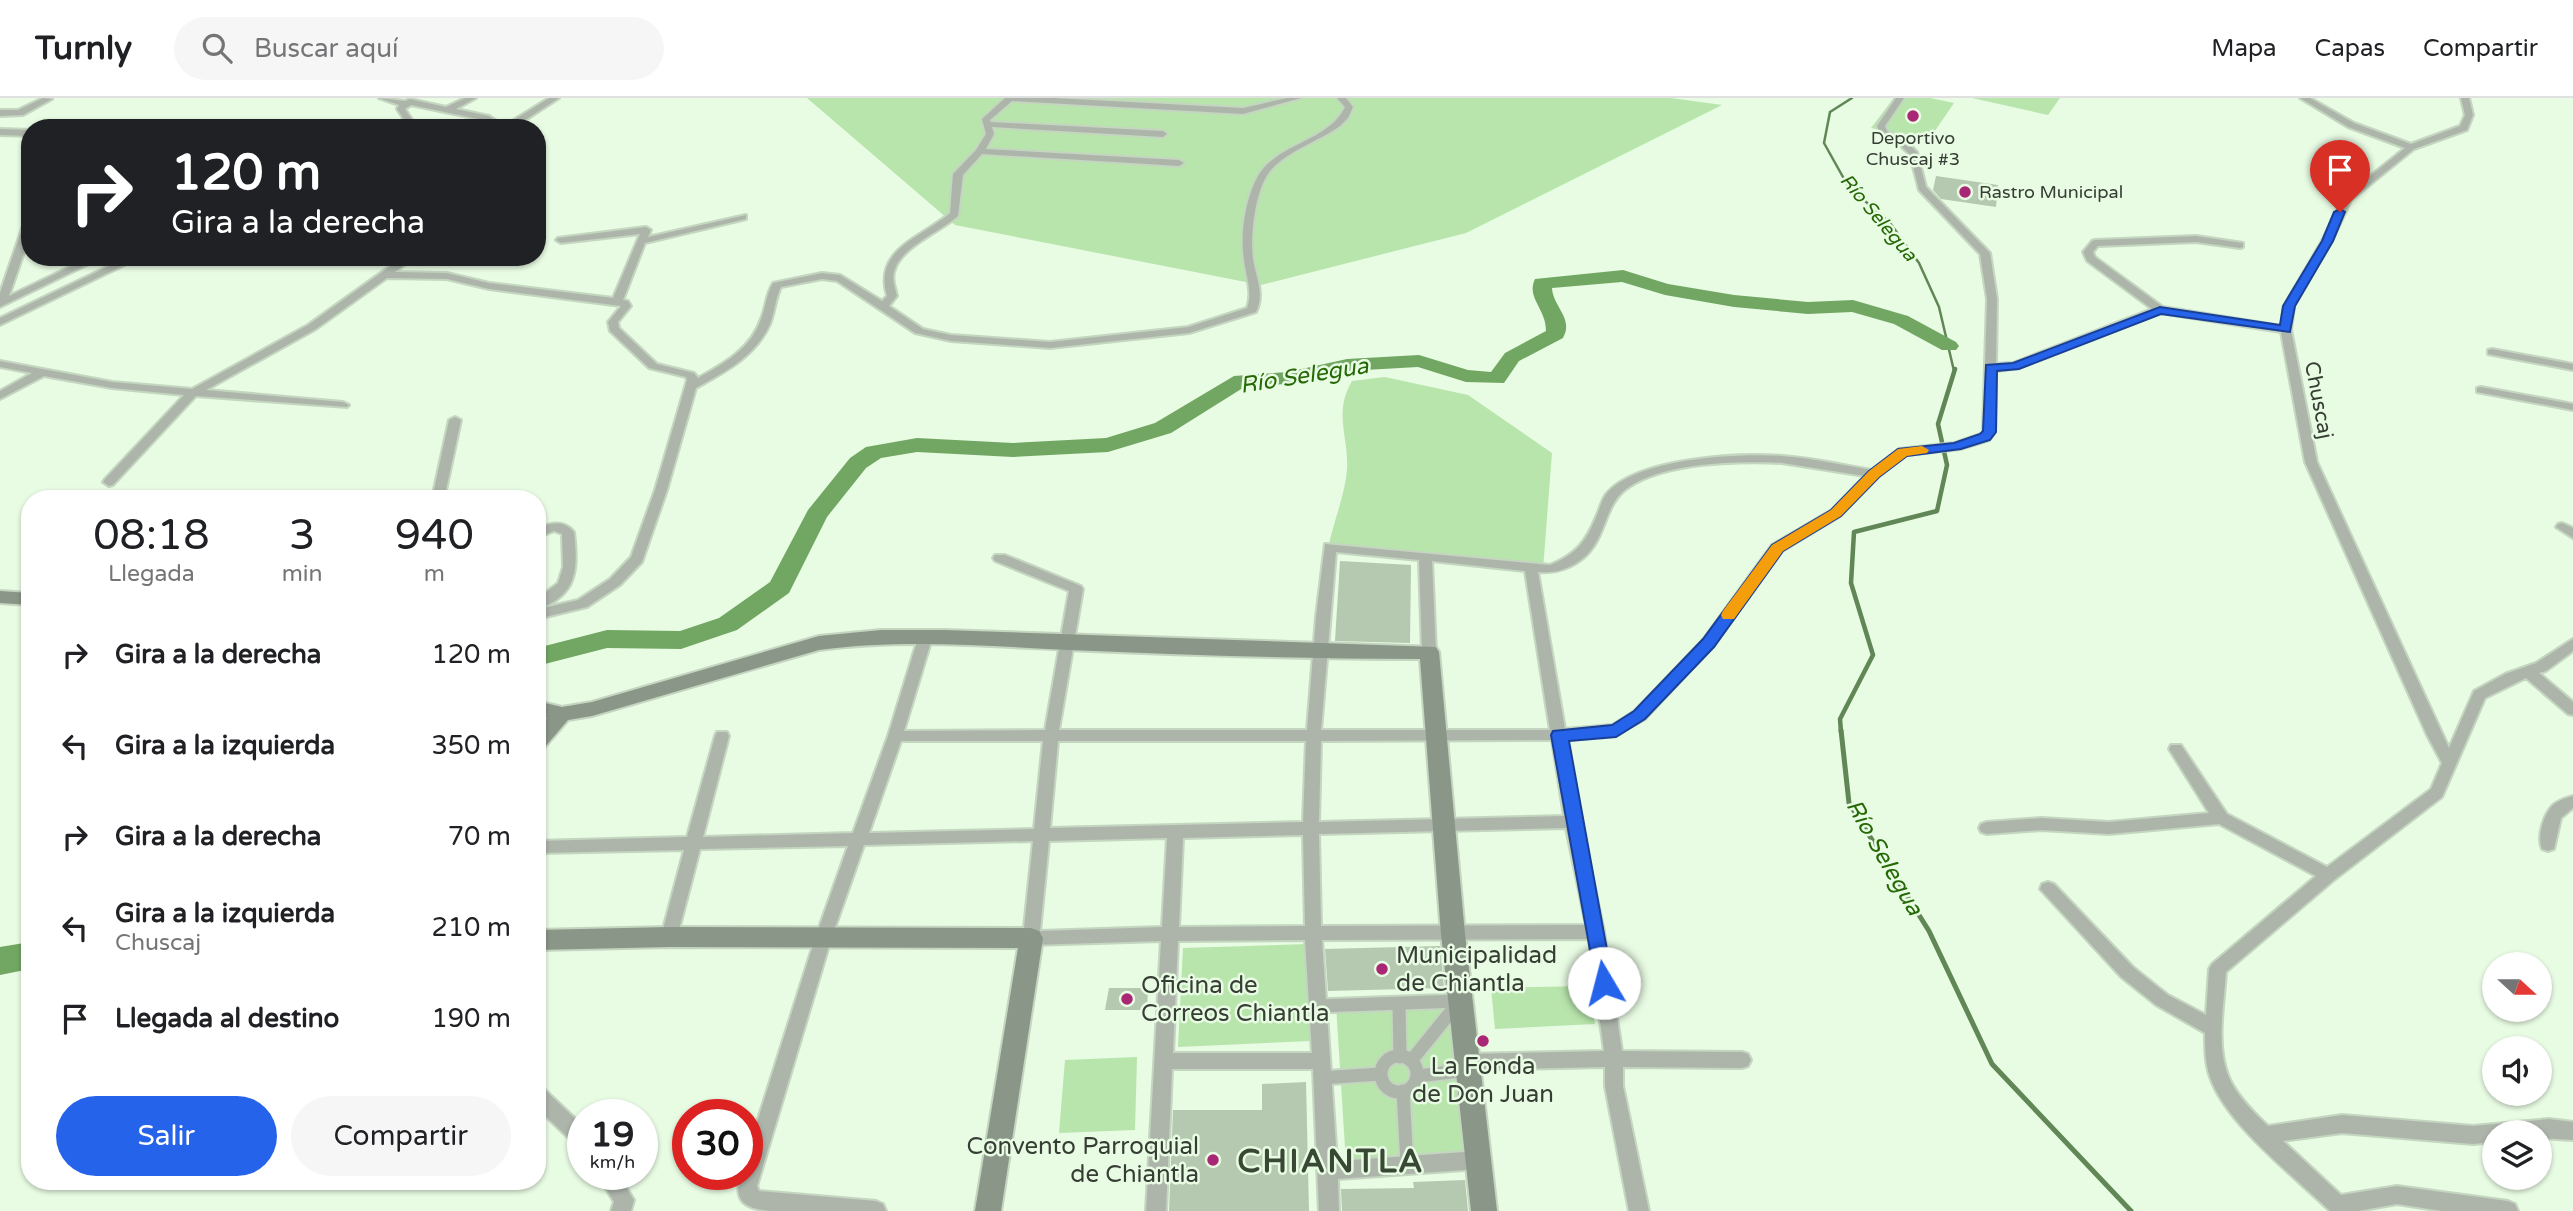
<!DOCTYPE html>
<html lang="es">
<meta charset="utf-8">
<style>
body{margin:0;font-family:"Varela Round",sans-serif;background:#f6f6f6;color:#202124;height:100vh;display:flex;flex-direction:column;font-size:26px;white-space:nowrap}
*{box-sizing:border-box;margin:0}
p{font-size:23px;color:#757577}
.icon{flex:none;width:38px;height:38px;fill:none;stroke:currentColor;stroke-width:2;stroke-linecap:round;stroke-linejoin:round}
.map{position:relative;flex:1;overflow:hidden}
.sheet{position:absolute;left:21px;top:392px;width:525px;height:700px;display:flex;flex-direction:column;background:#fff;border-radius:28px;box-shadow:0 2px 5px #0004}
.sheet>*{flex:none}
.guide{position:absolute;left:21px;top:21px;width:525px;height:147px;border-radius:28px;box-shadow:0 2px 5px #0004;background:#202124;color:#fff;overflow:hidden}
.needle{width:46px;rotate:111deg}
.controls{position:absolute;left:2482px;top:854px;display:grid;gap:14px}
.controls a{display:grid;place-items:center;width:70px;height:70px;border-radius:50%;background:#fff;box-shadow:0 2px 5px #0004;font-size:35px}
.speed{position:absolute;left:567px;top:1001px;display:flex;gap:14px;font-size:35px;font-weight:700;text-align:center}
.speed>*{display:grid;place-content:center;width:91px;height:91px;border-radius:50%;background:#fff;box-shadow:0 2px 5px #0004;line-height:1}
.speed small{font-size:18px;font-weight:400}
.speed .limit{border:10px solid #d22;background:#fff;color:#111}
.pin{position:absolute;display:grid;place-items:center;width:60px;height:60px;color:#fff;margin:-72px -30px;border-radius:50% 50% 50% 0;rotate:-45deg;box-shadow:0 0 7px #0007}
.pin .icon{rotate:45deg}
.me{position:absolute;width:77px;margin:-38px;rotate:352deg;stroke-linejoin:round;filter:drop-shadow(0 0 5px #0008)}
.turn{display:flex;align-items:center;gap:24px;height:147px;padding:0 35px;font-size:32px}
.turn .icon{width:91px;height:91px;stroke-width:2.5}
.turn b{display:block;font-size:49px;line-height:60px}
.eta{display:flex;justify-content:space-evenly;align-items:center;height:119px;text-align:center}
.eta b{font-size:42px;font-weight:600;line-height:49px}
.button{display:flex;gap:14px;margin-top:auto;padding:14px 35px}
.button a{flex:1;height:80px;border-radius:42px;background:#2563eb;color:#fff;font-size:28px;font-weight:600;line-height:80px;text-align:center}
.button a+a{background:#f6f6f6;color:#202124}
ul{padding:0;list-style:none}
li{display:flex;align-items:center;gap:21px;height:91px;padding:0 35px}
li div{flex:1}
li b{display:block;font-size:26px}
li em{font-style:normal}
header{display:flex;align-items:center;gap:42px;box-sizing:border-box;height:98px;padding:0 35px;background:#fff;border-bottom:2px solid #e0e0e0}
header strong{font-size:33px}
nav{display:flex;gap:38px;margin-inline-start:auto;font-size:24px}
.search{width:490px;height:63px;background:#f6f6f6;display:flex;align-items:center;gap:18px;box-sizing:border-box;padding:0 24px;border-radius:38px;color:#757577;font-size:26px}
.map>svg:first-child{display:block}
.green{fill:#b8e5ac}
.lines{fill:none;stroke-linecap:round;stroke-linejoin:round}
.stream-far2{stroke:#608755;stroke-width:2.5}
.stream-far1{stroke:#608755;stroke-width:4.5}
.stream{stroke:#608755;stroke-width:5}
.river{fill:#72a763;fill-rule:evenodd}
.building{fill:#b5c8b0}
.pedestrian-casing{stroke:#c4d5c0;stroke-width:17}
.minor-casing{stroke:#c4d5c0;stroke-width:4}
.secondary-casing{stroke:#c4d5c0;stroke-width:4}
.pedestrian{stroke:#adb5ab;stroke-width:13}
.minor{fill:#adb5ab;fill-rule:evenodd}
.secondary{fill:#8a9687;fill-rule:evenodd}
.route{fill:#2563eb;stroke:#184099;stroke-width:2}
.slow{fill:#f59e0b}
.poi-dot{fill:#a92774;stroke:#e8fbe3;stroke-width:2.5}
.labels{text-anchor:middle;stroke-width:5;stroke-linejoin:round;paint-order:stroke}
.far-poi-label{font-size:18px;fill:#363d34;stroke:#e8fbe3}
.far-water-label{font-size:19px;font-style:italic;fill:#246905;stroke:#e8fbe3}
.street-label{font-size:21px;fill:#363d34;stroke:#e8fbe3}
.water-label{font-size:23px;font-style:italic;fill:#246905;stroke:#e8fbe3}
.near-poi-label{font-size:24px;fill:#363d34;stroke:#e8fbe3;text-anchor:start}
.near-district-label{font-size:33px;font-weight:bold;letter-spacing:2px;fill:#394835;stroke:#e8fbe3}
</style>
<header>
<strong>Turnly</strong>
<div class="search"><svg class="icon" aria-label="search" viewBox="0 0 24 24"><circle cx="10" cy="10" r="6"/><path d="M15 15l6 6"/></svg>Buscar aquí</div>
<nav><a>Mapa</a><a>Capas</a><a>Compartir</a></nav>
</header>
<div class="map">
<svg width="2573" height="1113" viewBox="0 0 2573 1113">
<rect width="100%" height="100%" fill="#e8fbe3"/>
<g class="green">
<polygon points="807,0 1671,0 1722,7 1466,135 1261,187 955,127"/>
<polygon points="1894,0 1930,0 1954,5 1928,43 1871,30"/>
<polygon points="1972,0 2060,0 2048,17"/>
<path d="M1385 279 1468 297 1552 355 1543 471 1329 446C1334 423 1345 396 1347 372 1349 339 1333 315 1352 283Z"/>
<polygon points="1308,846 1310,943 1178,949 1183,850"/>
<polygon points="1587,888 1595,926 1495,931 1491,890"/>
<polygon points="1336,907 1454,907 1472,1058 1346,1065"/>
<polygon points="1137,959 1135,1032 1059,1035 1065,962"/>
</g>
<g class="lines">
<polyline class="stream-far2" points="1852,0 1830,14 1824,45 1848,88 1890,125 1919,165 1939,209 1954,273"/>
<polyline class="stream-far1" points="1841,634 1840,621 1873,557 1851,485 1854,434 1937,413 1947,367 1938,326 1955,271"/>
<polyline class="stream" points="1841,632 1849,705 1929,833 1992,966 2131,1113"/>
<g class="river">
<path d="M1623 172 1668 186 1734 197 1808 204 1853 202 1908 218 1956 244 1959 248 1956 252H1942L1894 226 1852 214 1808 216 1734 209 1665 197 1622 184 1552 190C1553 209 1574 220 1563 240L1519 263 1504 285 1466 284 1418 269 1347 273 1288 286 1246 288 1171 335 1108 354 1013 359 917 354 881 360 866 370 827 419 789 495 737 532 681 551 607 550 537 568V550L607 532 680 533 719 520 770 484 808 412 850 360 866 349 917 340 1013 345 1106 340 1155 325 1234 278 1288 274 1347 261 1419 257 1468 272 1491 274 1505 255 1546 233C1546 210 1526 200 1535 181Z"/>
<polygon points="30,844 30,871 0,877 0,849"/>
</g>
</g>
<g class="building">
<polygon points="1936,78 1998,87 1996,109 1941,101 1933,92"/>
<polygon points="1340,463 1411,467 1410,545 1335,543"/>
<polygon points="1440,848 1444,890 1328,893 1325,851"/>
<polygon points="1109,890 1148,890 1147,912 1105,912"/>
<polygon points="1306,984 1309,1113 1169,1113 1173,1012 1262,1012 1262,986"/>
<polygon points="1465,1082 1468,1113 1342,1113 1341,1091 1414,1090 1413,1084"/>
</g>
<g class="lines">
<defs>
<g id="pedestrian">
<polyline points="1399,907 1400,959"/>
<polyline points="1318,908 1460,903"/>
<circle cx="1399" cy="976" r="18"/>
<polyline points="1411,963 1458,905"/>
<polyline points="1418,978 1468,972"/>
<polyline points="1321,980 1380,976"/>
<polyline points="1403,993 1407,1067"/>
</g>
<g id="minor">
<polygon points="43,0 52,1 23,17 0,18 0,12 18,12"/>
<polygon points="379,0 405,3 410,1 446,9 465,0 476,0 456,11 489,18 504,28 549,0 559,0 513,30 496,30 483,22 411,7 405,11 415,26 413,30 404,30 407,26 397,11 399,7"/>
<path d="M1005 0H1054L1243 10 1287 0H1301L1243 16 1012 3 990 22 991 24 1163 33 1167 36 1163 39 992 29 994 36 986 51 1179 62 1184 65 1179 68 982 56 963 77 958 118C941 133 902 149 895 171 891 180 895 189 897 198L889 208 923 231 951 237 1050 244 1188 229 1247 210C1253 194 1246 179 1244 162 1240 137 1245 101 1258 78 1277 45 1328 44 1345 9L1337 0H1346L1353 9 1348 20 1340 28C1319 43 1289 52 1271 72 1255 90 1250 138 1253 161 1256 180 1265 196 1256 214L1189 235 1050 250 951 243 915 235 837 183 822 181 781 189C775 201 775 214 770 226 756 258 725 274 696 290L667 392 642 464 620 487 587 509 537 521V501L558 485 563 469 562 436 554 433 537 440V431C551 424 564 422 574 434 578 471 578 496 539 511L578 502 610 481 631 459 655 392 687 282 686 279 649 270 610 233 608 224 621 208 489 191 447 181 387 180 316 231 206 292 343 304 349 307 347 309 196 298 113 387 109 388 103 384 105 381 184 297 112 290 44 278 0 301V293L32 275 0 269V263L112 284 192 291 308 227 403 159H415L395 174 447 175 489 185 613 200 640 136 561 145 556 142 558 140 646 129 651 132 648 139 746 117V121L645 145 623 202 628 203 631 208 618 224 619 230 657 266 694 275 698 280C723 266 751 251 761 221 766 209 766 196 773 185L822 175 840 177 882 203 887 198C873 151 921 140 950 115L953 76 976 52 986 36 982 21Z"/>
<path d="M1896 0H1904L1885 28 1887 33 1907 44 1917 54 1926 89 1990 155 1997 201 1996 266 2013 265 2152 211 2087 163 2083 154 2092 143 2095 142 2196 138 2243 145V149L2240 150 2196 144 2098 148 2093 154 2095 159 2163 209 2281 228 2284 208 2322 143 2344 99 2405 50 2348 29 2300 0H2310L2354 25 2411 46 2460 28 2465 17 2461 0H2469L2473 17 2467 32 2414 51 2351 102 2332 143 2294 208 2291 232 2317 364 2449 650 2474 593 2505 576 2536 565 2573 541V553L2546 573 2539 575 2573 604V617L2568 616 2526 580 2485 600 2442 699 2334 782 2226 874C2224 906 2216 946 2228 977 2235 996 2253 1014 2268 1028L2342 1017 2473 1028 2549 1021 2573 1024V1042L2539 1040V1034H2494V1044L2473 1046 2342 1035 2283 1043 2341 1097 2397 1088 2508 1103 2515 1106 2518 1113H2442L2397 1106 2358 1113H2330C2294 1078 2226 1026 2210 979 2205 965 2205 949 2205 935L2156 907 2121 879 2040 791 2042 786 2048 784 2054 786 2133 869 2168 897 2206 917 2209 871 2212 866 2316 778 2219 726 2109 736 2041 732 1987 736 1981 734 1979 730 1981 726 1987 724 2041 720 2109 724 2209 715 2169 651 2171 647H2181L2227 716 2327 769 2431 691 2442 665 2427 637 2305 364 2281 234 2161 215 2019 270 1996 273 1995 334 1989 342 1960 351 1906 357 1878 379 1840 418 1782 453 1713 548 1645 621 1616 637 1567 642 1581 724 1604 834 1622 953 1742 954 1748 956 1751 962 1748 968 1742 970 1623 969V988L1649 1113H1629L1605 988V969L1467 972 1461 970 1458 964 1461 958 1467 956 1604 953 1589 841 1322 842 1337 1063 1478 1053 1485 1056 1488 1062 1485 1068 1478 1071 1338 1081 1339 1113H1319L1313 971H1172L1166 1113H1146L1161 843 1031 847 1025 845 1023 840 1033 743 864 747 831 841 757 1088 759 1093 876 1103 883 1106 886 1113H771C746 1111 732 1104 741 1076H747V1056L815 841 848 748 700 751 677 839 675 844 669 846 663 844 661 839 684 752 537 755V743L687 739 715 638 717 634H727L729 638 703 739 853 735 888 638 919 537 926 532 933 537 904 633 1045 632 1069 493 995 463 993 460 995 457H1005L1081 488 1083 491 1059 632H1307L1316 519 1325 446 1550 467C1575 457 1586 444 1596 419 1600 411 1601 402 1607 395 1638 360 1737 355 1782 358 1812 360 1842 367 1872 372L1899 351 1955 345 1981 336 1983 334 1987 201 1980 156 1919 92 1910 57 1901 48 1880 36 1877 28ZM1782 365 1865 378 1832 412 1772 447 1703 542 1635 613 1613 627 1565 631 1538 474C1550 475 1558 474 1569 469 1610 451 1599 408 1629 389 1667 364 1738 363 1782 365ZM1336 454 1419 462 1422 554 1429 559 1436 554 1432 463 1525 473 1550 632H1321ZM1552 642 1564 718 1319 724 1321 643ZM901 643H1043L1034 731 869 735ZM1058 643H1306L1303 724 1050 730ZM1566 730 1586 827 1321 828 1319 736ZM1303 737 1305 828 1179 829 1183 740ZM1167 740 1162 829 1040 833 1049 743ZM1305 842 1312 955H1173L1178 843Z"/>
<polygon points="0,31 30,32 30,38 0,37"/>
<polygon points="30,119 30,137 9,198 90,159 103,159 0,209 0,195 25,122"/>
<polygon points="128,159 141,159 0,227 0,220"/>
<polygon points="2492,251 2573,266 2573,272 2488,256 2488,252"/>
<polygon points="2481,289 2573,306 2573,312 2477,294 2477,290"/>
<polygon points="455,319 461,322 444,401 432,401 449,322"/>
<polygon points="2562,425 2573,430 2573,440 2556,429 2558,426"/>
<path d="M2573 698V710L2561 720 2554 751 2548 753 2542 751C2537 739 2543 718 2552 708 2558 702 2566 700 2573 698Z"/>
<polygon points="537,989 544,991 583,1028 583,1050 576,1047 537,1010"/>
<polygon points="597,1076 618,1076 634,1102 631,1113 611,1113 614,1104"/>
</g>
<g id="secondary">
<polygon points="0,493 30,495 30,507 0,505"/>
<path d="M881 532H944L1436 549 1439 554 1465 836 1497 1113H1471L1441 836 1420 561C1303 561 1186 557 1069 552 985 548 903 541 819 552L592 618 568 622 544 650 537 652V631L547 620 537 617V603L562 609 592 604 819 538Z"/>
<polygon points="669,829 1031,830 1039,833 1043,840 1001,1113 975,1113 1018,850 669,849 537,852 537,832"/>
</g>
</defs>
<use href="#pedestrian" class="pedestrian-casing"/>
<use href="#minor" class="minor-casing"/>
<use href="#secondary" class="secondary-casing"/>
<use href="#pedestrian" class="pedestrian"/>
<use href="#minor" class="minor"/>
<use href="#secondary" class="secondary"/>
</g>
<polygon class="route" points="2340,111 2345,114 2333,143 2295,208 2290,234 2161,216 2019,271 1997,273 1996,334 1990,342 1961,351 1907,358 1879,379 1841,418 1783,453 1714,549 1645,621 1616,639 1569,643 1613,885 1610,891 1604,893 1597,891 1551,637 1553,633 1612,627 1634,613 1703,541 1772,447 1831,412 1869,373 1898,351 1954,345 1980,336 1983,333 1986,267 2013,265 2160,209 2280,227 2283,208 2322,143 2334,114"/>
<polygon class="slow" points="1922,348 1929,352 1927,355 1907,358 1879,379 1841,418 1783,453 1734,521 1723,521 1721,517 1723,513 1772,447 1831,412 1869,373 1898,351"/>
<g class="poi-dot">
<circle cx="1913" cy="18" r="7"/>
<circle cx="1965" cy="94" r="7"/>
<circle cx="1382" cy="871" r="7"/>
<circle cx="1127" cy="901" r="7"/>
<circle cx="1483" cy="943" r="7"/>
<circle cx="1213" cy="1062" r="7"/>
</g>
<g class="labels">
<g class="far-poi-label">
<text x="1913" y="46">Deportivo<tspan x="1913" dy="21">Chuscaj #3</tspan></text>
<text x="1979" y="100" text-anchor="start">Rastro Municipal</text>
</g>
<g class="far-water-label">
<text transform="translate(1879 119) rotate(50)" y="7">Río Selegua</text>
</g>
<g class="street-label">
<text transform="translate(2319 302) rotate(79)" y="7">Chuscaj</text>
</g>
<g class="water-label">
<text transform="translate(1304 277) rotate(-9)" y="8">Río Selegua</text>
<text transform="translate(1885 759) rotate(60)" y="8">Río Selegua</text>
</g>
<g class="near-poi-label">
<text x="1396" y="865">Municipalidad<tspan x="1396" dy="28">de Chiantla</tspan></text>
<text x="1141" y="895">Oficina de<tspan x="1141" dy="28">Correos Chiantla</tspan></text>
<text x="1483" y="976" text-anchor="middle">La Fonda<tspan x="1483" dy="28">de Don Juan</tspan></text>
<text x="1199" y="1056" text-anchor="end">Convento Parroquial<tspan x="1199" dy="28">de Chiantla</tspan></text>
</g>
<g class="near-district-label">
<text x="1331" y="1074">CHIANTLA</text>
</g>
</g>
</svg>
<div class="controls">
<a><svg class="needle" viewBox="-14 -14 28 28"><path d="M0-13l5 13h-10z" fill="#e53935"/><path d="M0 13l5-13h-10z" fill="#757577"/></svg></a>
<a><svg class="icon" aria-label="sound" viewBox="0 0 24 24"><path d="M4 9h4l5-4v14l-5-4H4zM17 9q2 3 0 6"/></svg></a>
<a><svg class="icon" aria-label="layers" viewBox="0 0 24 24"><path d="M12 4l9 5-9 5-9-5zM3 14l9 5 9-5"/></svg></a>
</div>
<div class="speed"><div>19<small>km/h</small></div><div class="limit">30</div></div>
<div class="pin" style="left:2340px;top:114px;background:#d93025"><svg class="icon" aria-label="arrive" viewBox="0 0 24 24"><path d="M6 21V4h12l-3 4 3 4H6"/></svg></div>
<svg class="me" style="left:1604px;top:885px" viewBox="-20 -20 40 40"><circle r="19" fill="#fff"/><path d="M0-13L10 11 0 6-10 11z" fill="#2563eb"/></svg>
<div class="guide">
<div class="turn"><svg class="icon" aria-label="right" viewBox="0 0 24 24"><path d="M7 20v-9h11M14 6l5 5-5 5"/></svg><div><b>120 m</b>Gira a la derecha</div></div>
</div>
<section class="sheet">
<div class="eta">
<div><b>08:18</b><p>Llegada</p></div>
<div><b>3</b><p>min</p></div>
<div><b>940</b><p>m</p></div>
</div>
<ul>
<li><svg class="icon" aria-label="right" viewBox="0 0 24 24"><path d="M7 20v-9h11M14 6l5 5-5 5"/></svg><div><b>Gira a la derecha</b></div><em>120 m</em></li>
<li><svg class="icon" aria-label="left" viewBox="0 0 24 24"><path d="M17 20v-9H6M10 6l-5 5 5 5"/></svg><div><b>Gira a la izquierda</b></div><em>350 m</em></li>
<li><svg class="icon" aria-label="right" viewBox="0 0 24 24"><path d="M7 20v-9h11M14 6l5 5-5 5"/></svg><div><b>Gira a la derecha</b></div><em>70 m</em></li>
<li><svg class="icon" aria-label="left" viewBox="0 0 24 24"><path d="M17 20v-9H6M10 6l-5 5 5 5"/></svg><div><b>Gira a la izquierda</b><p>Chuscaj</p></div><em>210 m</em></li>
<li><svg class="icon" aria-label="arrive" viewBox="0 0 24 24"><path d="M6 21V4h12l-3 4 3 4H6"/></svg><div><b>Llegada al destino</b></div><em>190 m</em></li>
</ul>
<div class="button"><a>Salir</a><a>Compartir</a></div>
</section>
</div>
